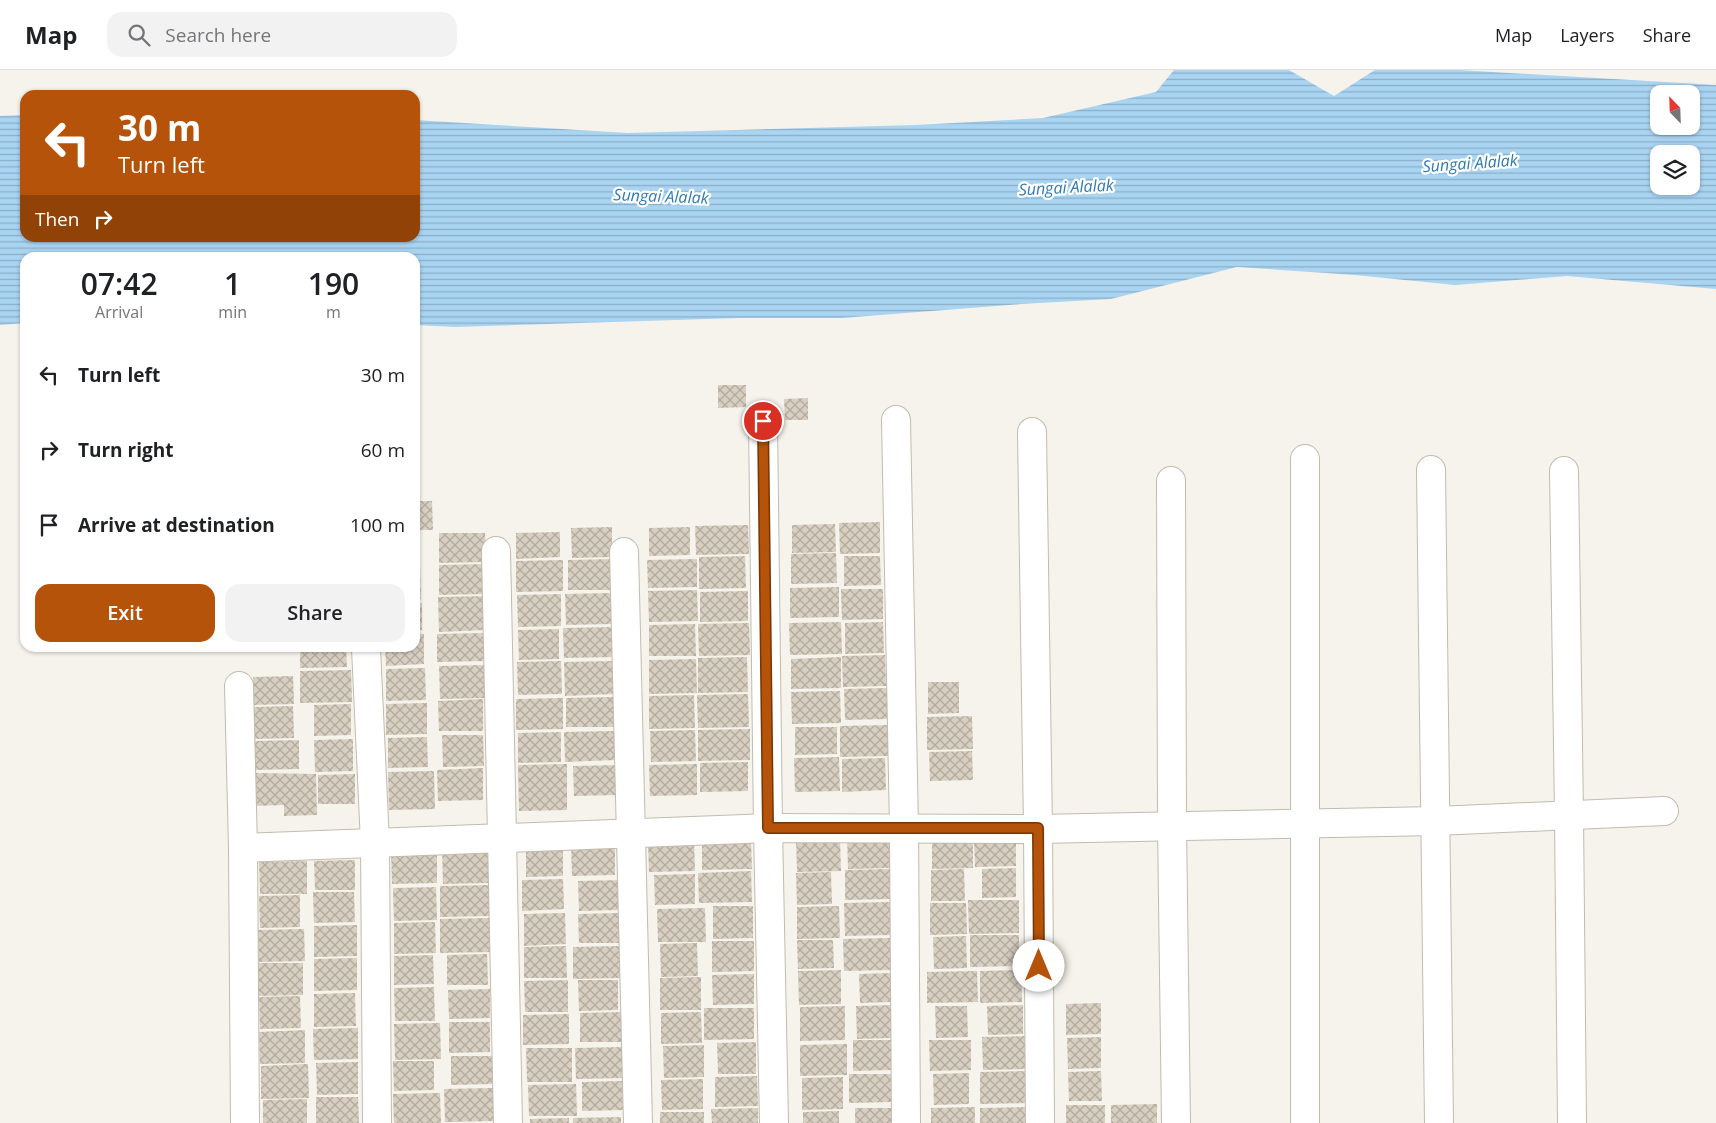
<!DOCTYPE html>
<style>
body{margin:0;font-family:"Open Sans",sans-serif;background:#f2f2f2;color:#202124;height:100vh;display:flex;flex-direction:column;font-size:19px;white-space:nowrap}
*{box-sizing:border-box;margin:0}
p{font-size:16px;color:#757577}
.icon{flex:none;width:28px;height:28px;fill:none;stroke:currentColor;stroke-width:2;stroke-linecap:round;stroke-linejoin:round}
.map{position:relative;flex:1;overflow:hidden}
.panel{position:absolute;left:20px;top:182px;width:400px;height:400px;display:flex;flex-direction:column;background:#fff;border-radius:15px;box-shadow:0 1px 4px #0004}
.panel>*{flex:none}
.hud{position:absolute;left:20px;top:20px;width:400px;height:152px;border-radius:15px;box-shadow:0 1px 4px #0004;background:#b45309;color:#fff;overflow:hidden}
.needle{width:32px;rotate:337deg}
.fabs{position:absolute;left:1650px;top:15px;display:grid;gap:10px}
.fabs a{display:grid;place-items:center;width:50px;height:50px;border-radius:10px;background:#fff;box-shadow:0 1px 4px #0004;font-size:25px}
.pin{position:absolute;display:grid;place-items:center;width:42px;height:42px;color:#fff;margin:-21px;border:2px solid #fff;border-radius:50%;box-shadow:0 1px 5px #0007}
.me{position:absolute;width:55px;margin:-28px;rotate:0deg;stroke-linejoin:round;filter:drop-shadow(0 0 4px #0008)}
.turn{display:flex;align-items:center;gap:18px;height:105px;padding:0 15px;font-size:22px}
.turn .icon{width:65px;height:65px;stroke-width:2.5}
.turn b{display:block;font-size:35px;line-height:42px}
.then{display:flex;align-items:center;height:48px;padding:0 15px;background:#0003;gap:10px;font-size:19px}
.eta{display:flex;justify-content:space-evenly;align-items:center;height:85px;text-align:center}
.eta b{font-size:30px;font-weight:600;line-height:35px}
.cta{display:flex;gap:10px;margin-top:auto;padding:10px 15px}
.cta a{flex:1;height:58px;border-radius:15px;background:#b45309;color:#fff;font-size:20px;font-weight:600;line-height:58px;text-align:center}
.cta a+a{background:#f2f2f2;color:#202124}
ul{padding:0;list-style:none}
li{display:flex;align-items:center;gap:15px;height:75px;padding:0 15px}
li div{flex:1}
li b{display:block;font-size:19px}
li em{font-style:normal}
header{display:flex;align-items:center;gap:30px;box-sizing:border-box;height:70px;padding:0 25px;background:#fff;border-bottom:1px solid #e0e0e0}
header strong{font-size:24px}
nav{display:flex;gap:28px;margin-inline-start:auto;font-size:18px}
.search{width:350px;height:45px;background:#f2f2f2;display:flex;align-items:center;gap:12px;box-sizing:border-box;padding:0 18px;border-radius:15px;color:#757577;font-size:19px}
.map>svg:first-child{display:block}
.water{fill:url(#water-rules);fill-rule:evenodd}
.building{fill:url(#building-cross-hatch)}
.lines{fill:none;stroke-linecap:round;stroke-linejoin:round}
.minor-casing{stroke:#c2bbae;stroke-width:30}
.minor{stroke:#fff;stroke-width:28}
.route-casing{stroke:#753606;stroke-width:12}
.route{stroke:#b45309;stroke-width:9}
.labels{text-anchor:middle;stroke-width:4.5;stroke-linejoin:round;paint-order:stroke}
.water-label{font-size:16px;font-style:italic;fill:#2e7ab2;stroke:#fff}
</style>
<header>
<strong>Map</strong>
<div class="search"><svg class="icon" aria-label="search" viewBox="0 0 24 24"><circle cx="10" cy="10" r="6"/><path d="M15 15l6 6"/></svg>Search here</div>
<nav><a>Map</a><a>Layers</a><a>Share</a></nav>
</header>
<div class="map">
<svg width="1716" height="1053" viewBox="0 0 1716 1053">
<defs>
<pattern id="water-rules" width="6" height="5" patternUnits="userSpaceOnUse" patternTransform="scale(1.25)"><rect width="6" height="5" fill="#a9d4f2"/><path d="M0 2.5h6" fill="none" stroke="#8caec5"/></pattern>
<pattern id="building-cross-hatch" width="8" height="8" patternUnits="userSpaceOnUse" patternTransform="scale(1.25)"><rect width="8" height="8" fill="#d8cfc1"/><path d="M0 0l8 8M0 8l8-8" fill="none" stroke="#b1aa9e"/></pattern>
</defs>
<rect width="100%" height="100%" fill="#f6f3ec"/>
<path class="water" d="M1174 0H1289L1334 26 1375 0H1459L1716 15V219L1567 206 1455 215 1355 205 1237 197 1111 229 1021 234 842 248H740L455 257 415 255V188H25V253L0 255V46L25 45V168H415V50L628 63 916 55 1043 48 1156 22ZM1659 24H1691V56H1659ZM1659 84H1691V116H1659Z"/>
<g class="building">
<polygon points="718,315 746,315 746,337 718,338"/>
<polygon points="808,328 808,350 785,350 784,329"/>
<polygon points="415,431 432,431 433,460 415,460"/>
<polygon points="880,452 880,483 840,484 839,453"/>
<polygon points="835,454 836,482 792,483 792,455"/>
<polygon points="748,455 749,484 696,485 695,456"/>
<polygon points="612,457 612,487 572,488 571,458"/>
<polygon points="690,457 690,485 649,486 649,458"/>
<polygon points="560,462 560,487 516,489 516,463"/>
<polygon points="439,463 485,463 486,492 439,493"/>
<polygon points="836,483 837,513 791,514 791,484"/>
<polygon points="745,486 746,518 699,519 699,487"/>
<polygon points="844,486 880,486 881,515 844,516"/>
<polygon points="614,489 614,520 568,520 568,490"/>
<polygon points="697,489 697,517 648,518 647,490"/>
<polygon points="563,490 563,521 516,522 516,491"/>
<polygon points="486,494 487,524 439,525 439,495"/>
<polygon points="415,496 420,496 421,529 415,529"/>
<polygon points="839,517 839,547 790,548 790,518"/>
<polygon points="841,519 883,519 883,549 842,550"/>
<polygon points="697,520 698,551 649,552 648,521"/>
<polygon points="748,521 748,551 700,552 700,522"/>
<polygon points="611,523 612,554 566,555 565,524"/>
<polygon points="561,524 561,556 518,557 517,525"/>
<polygon points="486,526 486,560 439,562 438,527"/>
<rect x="415" y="533" width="7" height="27"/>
<polygon points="841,552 842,584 790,585 789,553"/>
<polygon points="883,552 884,583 845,584 845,553"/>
<polygon points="749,553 750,585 699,586 698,554"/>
<polygon points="695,554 696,586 649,586 649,555"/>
<polygon points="613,557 613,587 564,588 563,558"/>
<polygon points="559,559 559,589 519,590 518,560"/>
<polygon points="484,563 484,591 437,592 437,564"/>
<polygon points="415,564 424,564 424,594 386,596 385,578 415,578"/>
<polygon points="300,578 346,578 347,597 300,598"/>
<polygon points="885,585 886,616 843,617 842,586"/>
<polygon points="747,587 748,622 698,623 698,588"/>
<polygon points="841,587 841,618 791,619 791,589"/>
<polygon points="696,589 697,623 649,624 649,590"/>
<polygon points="561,591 562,624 518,625 517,592"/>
<polygon points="613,591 614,624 565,626 564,592"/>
<polygon points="484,595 485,628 440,629 439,596"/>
<polygon points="425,598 426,630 386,631 386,599"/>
<polygon points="351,600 352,632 300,633 300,601"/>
<polygon points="293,606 294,634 253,635 253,607"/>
<polygon points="928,612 959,612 959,643 928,644"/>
<polygon points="888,618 888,649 845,650 844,619"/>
<polygon points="840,621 841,653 792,654 791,622"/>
<polygon points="748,624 749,657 698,658 697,625"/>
<polygon points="694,625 695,658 649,659 649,626"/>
<polygon points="613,627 614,657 566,657 566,628"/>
<polygon points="563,628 563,659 516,660 516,629"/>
<polygon points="483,629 483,661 439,661 438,631"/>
<polygon points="427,633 427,664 386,665 386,634"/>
<polygon points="351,634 351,665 314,666 314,635"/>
<polygon points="293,636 294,668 253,669 252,637"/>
<polygon points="972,646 973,679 927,680 927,647"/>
<polygon points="888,655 888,686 840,687 840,656"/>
<polygon points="795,657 837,657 837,684 795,685"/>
<polygon points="750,659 750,690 698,691 698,660"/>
<polygon points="695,660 696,691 651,692 650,661"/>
<polygon points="614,661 615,690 565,692 564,662"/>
<polygon points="561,662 561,692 518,693 518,663"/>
<polygon points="442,665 483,665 484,696 443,697"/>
<polygon points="427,667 428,697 388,698 388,668"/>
<polygon points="353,669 353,701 315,702 314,670"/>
<polygon points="299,670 299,699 253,700 253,671"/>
<polygon points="972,681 973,710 930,711 929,682"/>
<polygon points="839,687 840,721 795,722 794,688"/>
<polygon points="885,688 886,720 842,722 842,689"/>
<polygon points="748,692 748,721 700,722 700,693"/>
<polygon points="567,694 567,740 519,741 518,695"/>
<polygon points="697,694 697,725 650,726 649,695"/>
<polygon points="617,695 618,725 574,726 573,696"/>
<polygon points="483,698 483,730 438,731 437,700"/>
<polygon points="434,701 435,739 389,740 388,702"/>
<polygon points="253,703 316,704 317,745 284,746 284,735 253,736"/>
<polygon points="355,704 355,734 318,734 318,705"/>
<polygon points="847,766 889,766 890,798 848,799"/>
<polygon points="1016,767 1016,796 975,797 974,768"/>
<polygon points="840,769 841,801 797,802 796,770"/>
<polygon points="973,769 973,798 932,799 932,770"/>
<polygon points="694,770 695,801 649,802 648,771"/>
<polygon points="751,771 752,799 702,800 702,772"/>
<polygon points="615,775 615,805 572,806 571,776"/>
<polygon points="526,776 563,776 563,806 526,807"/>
<polygon points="437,780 437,813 392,814 391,781"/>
<polygon points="488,781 488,813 443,814 442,782"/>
<polygon points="355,790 355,820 315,820 314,791"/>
<polygon points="307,791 307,824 260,824 259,792"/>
<polygon points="1016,798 1016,827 982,828 982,799"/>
<polygon points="890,799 891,829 845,830 845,800"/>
<polygon points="964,799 965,831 931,831 931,800"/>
<polygon points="751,801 752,832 699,833 698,803"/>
<polygon points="831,802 832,834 797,835 796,803"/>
<polygon points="695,804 695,834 655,835 654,805"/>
<polygon points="563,809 564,839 522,841 522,810"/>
<polygon points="621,810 621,840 579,841 578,811"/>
<polygon points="489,815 489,846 440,847 440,816"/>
<polygon points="436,817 437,850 394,851 393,818"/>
<polygon points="313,822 354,822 355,852 314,853"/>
<polygon points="300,825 300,857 260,858 259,826"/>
<polygon points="968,830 1019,830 1019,863 969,864"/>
<polygon points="891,832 891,865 845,866 844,833"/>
<polygon points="930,833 966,833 967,864 930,865"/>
<polygon points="713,836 753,836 753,868 713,869"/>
<polygon points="839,836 840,868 797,869 797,837"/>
<polygon points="705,838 706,872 658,872 657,839"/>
<polygon points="565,843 566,874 524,876 524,844"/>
<polygon points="621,843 621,873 579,873 578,844"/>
<polygon points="490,848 490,882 440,883 440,849"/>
<polygon points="435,852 436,883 394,884 394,853"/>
<polygon points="357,855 357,886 314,887 314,856"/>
<polygon points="304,859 305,891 259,892 258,860"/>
<polygon points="970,865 1019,865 1019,896 970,897"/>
<polygon points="966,866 967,898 934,899 933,867"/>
<polygon points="891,868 892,900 844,901 843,869"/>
<polygon points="797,870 833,870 834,898 798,899"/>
<polygon points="712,871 754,871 754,901 712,902"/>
<polygon points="697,873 698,906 661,907 660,874"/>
<polygon points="566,876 567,908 524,908 524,877"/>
<polygon points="621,876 621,908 573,909 573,877"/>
<polygon points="487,884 488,915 447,915 447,885"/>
<polygon points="433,885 434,914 394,915 394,886"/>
<polygon points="357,888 357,920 314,921 314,889"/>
<polygon points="258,893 303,893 303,925 259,926"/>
<polygon points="841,900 841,934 799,935 798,901"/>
<polygon points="1021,900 1022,932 980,933 980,901"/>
<polygon points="977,901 978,932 927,933 927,902"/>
<polygon points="891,903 891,932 860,933 859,904"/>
<polygon points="754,904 754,934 713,935 712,905"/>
<polygon points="701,907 701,940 660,940 660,908"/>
<polygon points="568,910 568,942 525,942 524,911"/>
<polygon points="578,910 618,910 618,940 579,941"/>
<polygon points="434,917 435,951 395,951 394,918"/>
<polygon points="490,919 490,948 449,949 448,920"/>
<polygon points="355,923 356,956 314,957 314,924"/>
<polygon points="300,926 301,958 260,959 259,927"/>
<polygon points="1101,933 1101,964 1066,965 1066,934"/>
<polygon points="892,935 892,968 857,969 856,936"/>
<polygon points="1023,935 1023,964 988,965 987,936"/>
<polygon points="845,936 845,970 800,971 800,937"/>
<polygon points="935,936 967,936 968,967 936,968"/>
<polygon points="704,938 754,938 754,969 704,970"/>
<polygon points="623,942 623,972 580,972 580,943"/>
<polygon points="701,942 702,973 661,974 661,943"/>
<polygon points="569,944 569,974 523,975 523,945"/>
<polygon points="449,952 490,952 490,982 449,983"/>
<polygon points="440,953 441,989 395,990 394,954"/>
<polygon points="358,958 358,989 314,990 313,959"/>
<polygon points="305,960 305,993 260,994 259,962"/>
<polygon points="1026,966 1026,999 983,1000 982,967"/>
<polygon points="1101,967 1101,998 1068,999 1067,968"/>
<polygon points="853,970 892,970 892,1000 853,1001"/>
<polygon points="929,970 971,970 971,1000 930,1001"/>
<polygon points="756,972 756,1004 718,1004 717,973"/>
<polygon points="847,974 847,1005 800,1006 800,975"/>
<polygon points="704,975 704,1007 664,1008 663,976"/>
<polygon points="623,977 623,1008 576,1009 575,978"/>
<polygon points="526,978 572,978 572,1012 527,1012"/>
<polygon points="451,986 492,986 492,1014 451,1015"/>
<polygon points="393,991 434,991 434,1020 394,1021"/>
<polygon points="358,992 358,1024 317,1025 316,993"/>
<polygon points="308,994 309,1028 261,1029 261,996"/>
<polygon points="1027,1001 1028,1033 980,1034 980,1002"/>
<polygon points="1101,1001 1102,1031 1069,1031 1068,1002"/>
<polygon points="969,1003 969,1034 934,1035 933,1004"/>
<polygon points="849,1004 892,1004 892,1032 849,1033"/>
<polygon points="757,1006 758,1036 715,1037 715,1007"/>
<polygon points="843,1007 843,1039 802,1040 802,1008"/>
<polygon points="703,1009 703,1039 662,1040 661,1010"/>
<polygon points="622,1011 623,1040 582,1041 582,1012"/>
<polygon points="576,1014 577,1046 529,1046 528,1015"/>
<polygon points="493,1018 493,1051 445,1052 444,1019"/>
<polygon points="440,1023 441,1053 394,1053 393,1024"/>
<polygon points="316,1027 358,1027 359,1053 316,1053"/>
<polygon points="307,1029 307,1053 263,1053 263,1030"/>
<polygon points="1157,1034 1157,1053 1111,1053 1111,1035"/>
<rect x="1066" y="1035" width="39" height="18"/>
<polygon points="975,1037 975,1053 931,1053 931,1038"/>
<polygon points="1027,1037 1028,1053 980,1053 980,1038"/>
<polygon points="758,1038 758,1053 712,1053 711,1039"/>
<rect x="855" y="1038" width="39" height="15"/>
<polygon points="839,1041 839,1053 803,1053 803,1042"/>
<rect x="660" y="1042" width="44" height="11"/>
<polygon points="621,1047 621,1053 573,1053 573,1048"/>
<polygon points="569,1048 569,1053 530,1053 530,1049"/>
</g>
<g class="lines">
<defs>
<g id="minor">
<polyline points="896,350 904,759 906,1053"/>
<polyline points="763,351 768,758 774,1053"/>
<polyline points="1032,362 1038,759 1040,1053"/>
<polyline points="1305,389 1305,1053"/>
<polyline points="1431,400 1439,1053"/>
<polyline points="1564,401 1569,745 1572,1053"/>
<polyline points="1171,411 1172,755 1176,1053"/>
<polyline points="496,481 508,1053"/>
<polyline points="624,482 638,1053"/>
<polyline points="366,578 375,773 377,1053"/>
<polyline points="239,616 243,778 245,1053"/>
<polyline points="243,778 768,758 1038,759 1436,751 1664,741"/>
</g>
</defs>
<use href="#minor" class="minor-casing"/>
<use href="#minor" class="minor"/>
</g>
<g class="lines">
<defs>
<polyline id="route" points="763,351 768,758 1038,758 1039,896"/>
</defs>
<use href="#route" class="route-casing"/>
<use href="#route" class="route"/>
</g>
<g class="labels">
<g class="water-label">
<text transform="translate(1470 93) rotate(-4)" y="6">Sungai Alalak</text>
<text transform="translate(1066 117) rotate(-3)" y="6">Sungai Alalak</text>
<text transform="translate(661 126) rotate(2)" y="6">Sungai Alalak</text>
</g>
</g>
</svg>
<div class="fabs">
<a><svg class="needle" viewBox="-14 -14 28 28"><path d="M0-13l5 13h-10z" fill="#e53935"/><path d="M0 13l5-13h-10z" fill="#757577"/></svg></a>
<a><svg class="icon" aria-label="layers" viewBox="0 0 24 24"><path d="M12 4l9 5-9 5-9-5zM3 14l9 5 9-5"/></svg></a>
</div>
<div class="pin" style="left:763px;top:351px;background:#d93025"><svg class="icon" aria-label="arrive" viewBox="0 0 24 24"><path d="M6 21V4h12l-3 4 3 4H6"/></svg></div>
<svg class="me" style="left:1039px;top:896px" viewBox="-20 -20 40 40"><circle r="19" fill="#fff"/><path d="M0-13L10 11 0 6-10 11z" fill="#b45309"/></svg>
<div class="hud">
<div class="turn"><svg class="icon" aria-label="left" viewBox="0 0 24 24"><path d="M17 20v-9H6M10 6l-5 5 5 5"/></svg><div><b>30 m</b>Turn left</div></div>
<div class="then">Then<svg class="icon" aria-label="right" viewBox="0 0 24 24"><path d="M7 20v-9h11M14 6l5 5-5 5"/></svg></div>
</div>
<section class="panel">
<div class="eta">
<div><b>07:42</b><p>Arrival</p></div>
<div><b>1</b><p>min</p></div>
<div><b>190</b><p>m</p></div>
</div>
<ul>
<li><svg class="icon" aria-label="left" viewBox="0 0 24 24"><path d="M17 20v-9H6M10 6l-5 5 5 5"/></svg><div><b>Turn left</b></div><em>30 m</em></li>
<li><svg class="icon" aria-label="right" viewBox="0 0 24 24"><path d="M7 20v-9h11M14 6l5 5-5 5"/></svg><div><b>Turn right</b></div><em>60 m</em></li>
<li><svg class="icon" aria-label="arrive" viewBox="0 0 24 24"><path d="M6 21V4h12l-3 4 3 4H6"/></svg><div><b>Arrive at destination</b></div><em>100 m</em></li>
</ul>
<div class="cta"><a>Exit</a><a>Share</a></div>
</section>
</div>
